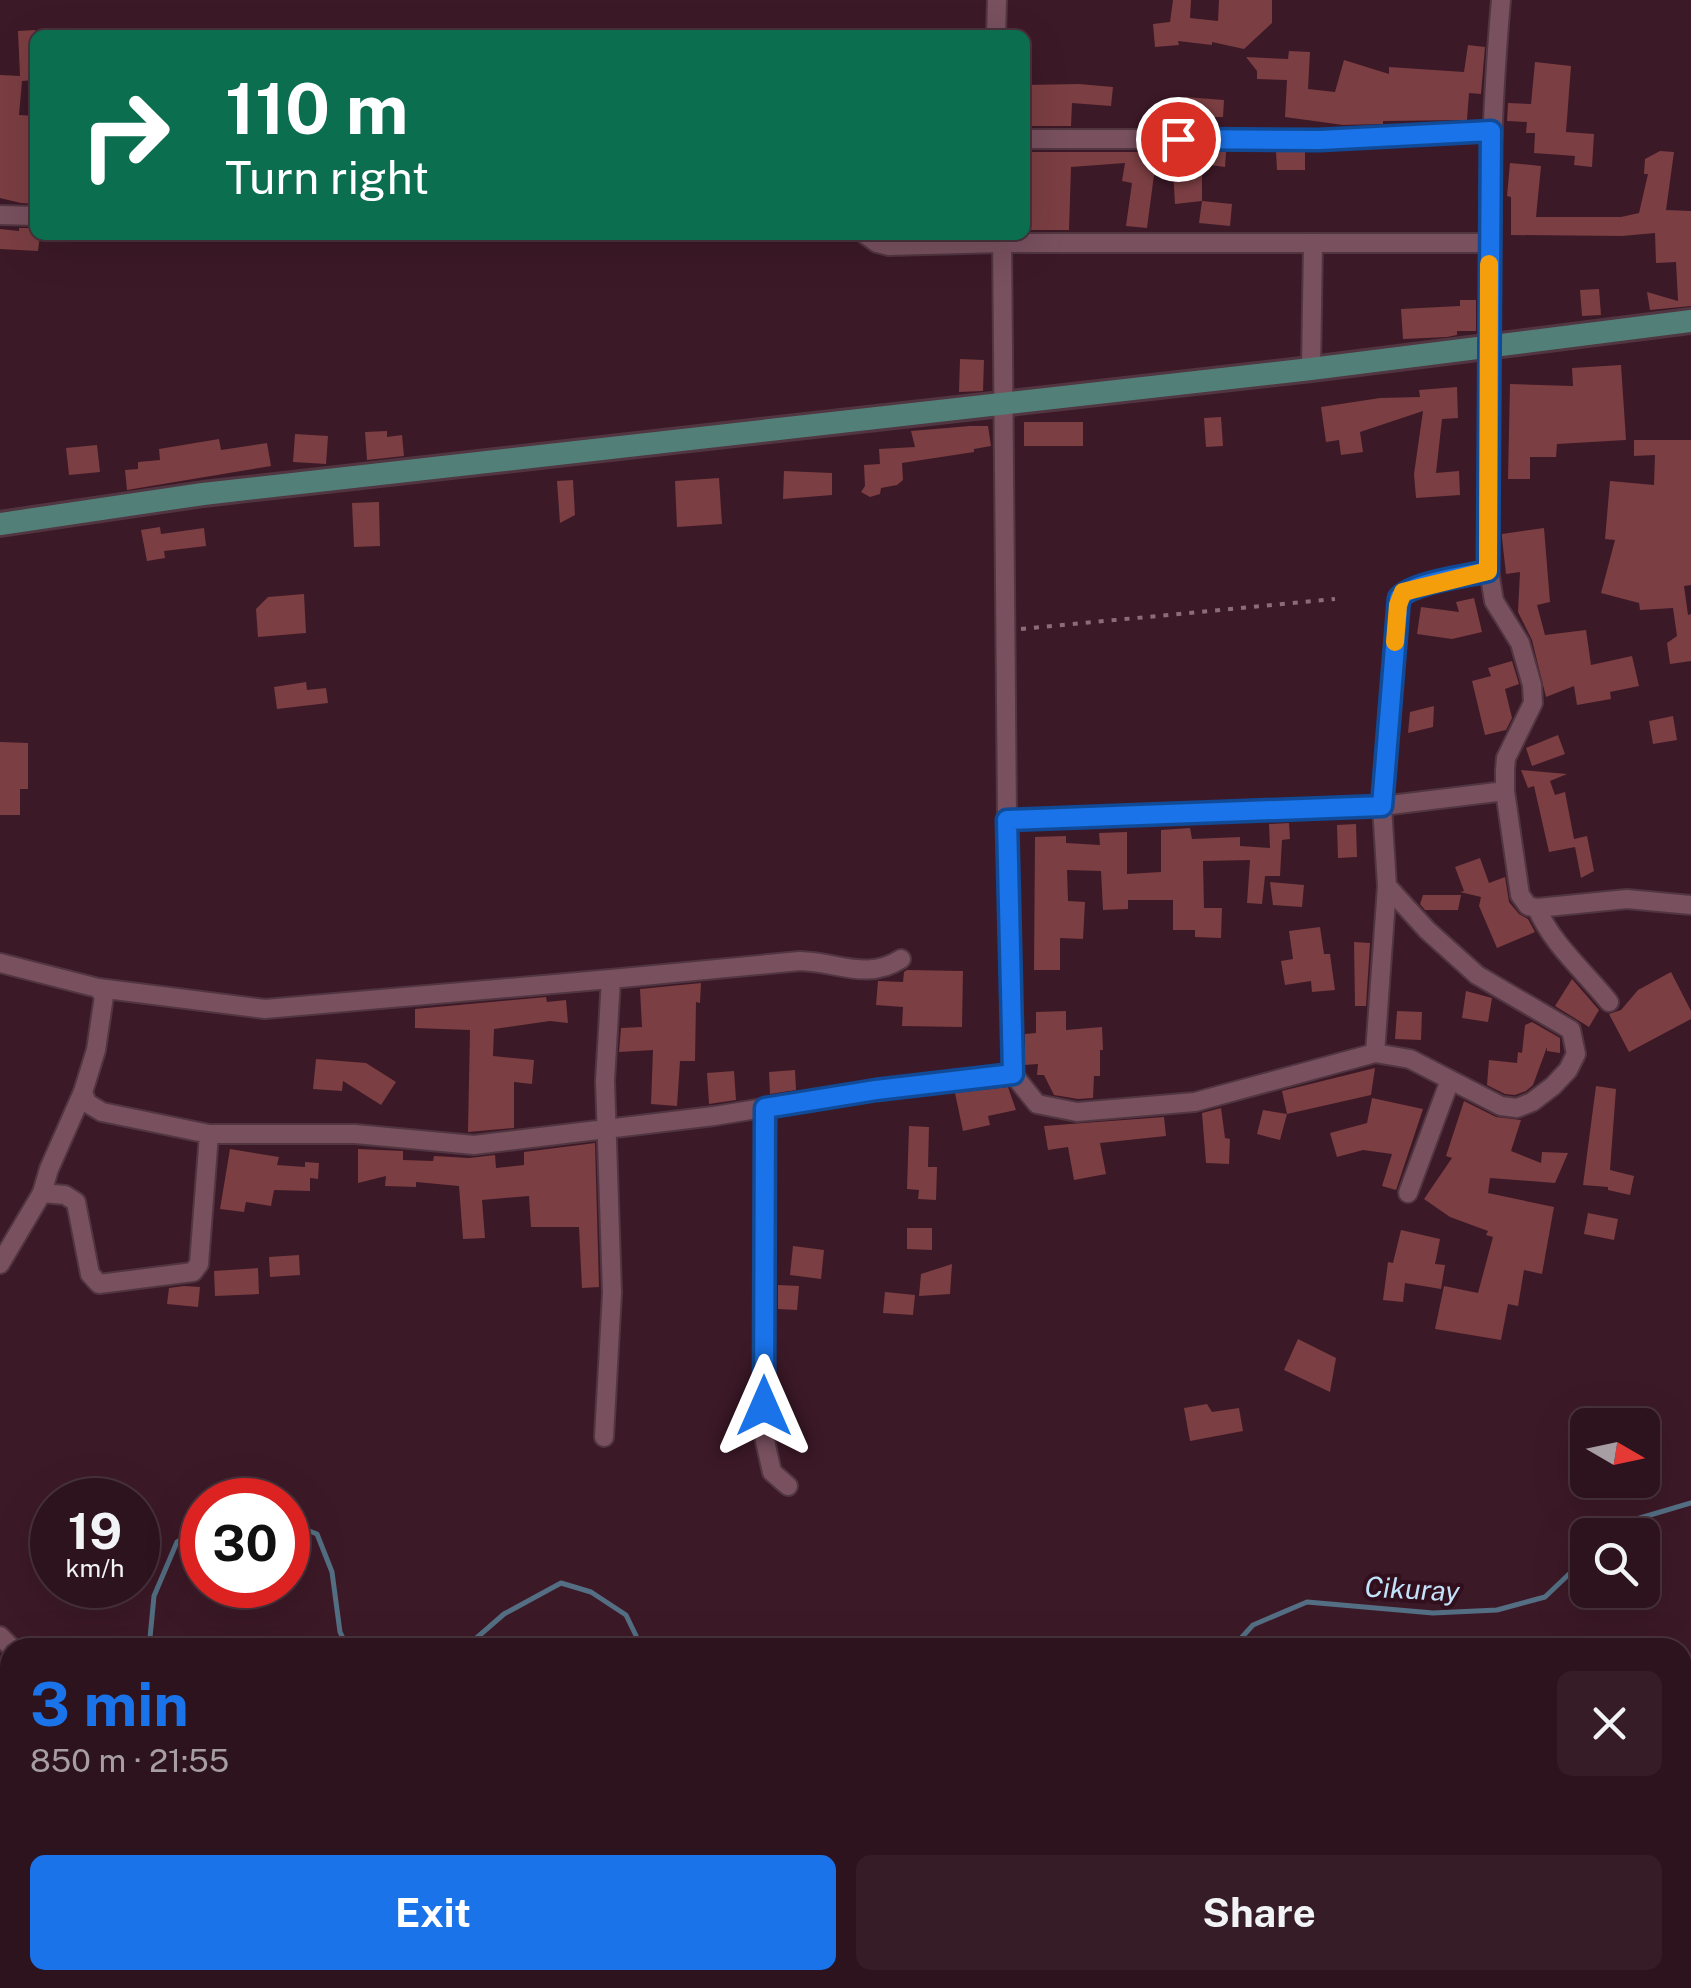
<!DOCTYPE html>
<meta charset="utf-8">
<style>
body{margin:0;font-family:"Public Sans",sans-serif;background:#351c26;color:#f1f3f6;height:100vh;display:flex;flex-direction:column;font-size:38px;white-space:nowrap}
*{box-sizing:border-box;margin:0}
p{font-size:32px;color:#a79ea4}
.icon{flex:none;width:55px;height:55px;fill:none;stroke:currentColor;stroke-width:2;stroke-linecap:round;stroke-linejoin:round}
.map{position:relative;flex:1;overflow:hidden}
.side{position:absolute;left:0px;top:1638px;width:1692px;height:352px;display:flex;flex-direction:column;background:#2d131d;border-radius:30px 30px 0 0;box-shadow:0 10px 40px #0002,0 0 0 2px #48323b}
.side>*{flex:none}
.hud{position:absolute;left:30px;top:30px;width:1000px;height:210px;border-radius:15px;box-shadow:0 10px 40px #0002,0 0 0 2px #48323b;background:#0b6e4f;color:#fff;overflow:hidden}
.needle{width:65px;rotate:99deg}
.buttons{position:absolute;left:1570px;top:1408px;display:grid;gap:20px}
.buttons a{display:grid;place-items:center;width:90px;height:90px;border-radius:15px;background:#2d131d;box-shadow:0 10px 40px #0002,0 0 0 2px #48323b;font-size:50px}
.speed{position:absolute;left:30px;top:1478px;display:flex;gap:20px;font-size:50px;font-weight:700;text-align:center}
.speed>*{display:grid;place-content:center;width:130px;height:130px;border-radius:50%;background:#2d131d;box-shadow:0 10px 40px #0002,0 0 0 2px #48323b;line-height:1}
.speed small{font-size:25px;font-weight:400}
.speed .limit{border:15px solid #d22;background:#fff;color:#111}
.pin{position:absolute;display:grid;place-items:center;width:85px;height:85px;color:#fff;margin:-42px;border:5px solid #fff;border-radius:50%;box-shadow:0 2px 10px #0007}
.me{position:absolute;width:110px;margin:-55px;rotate:0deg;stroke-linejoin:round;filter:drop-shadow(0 0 8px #0008)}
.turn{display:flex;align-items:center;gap:35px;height:210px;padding:0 30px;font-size:45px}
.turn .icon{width:130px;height:130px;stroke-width:2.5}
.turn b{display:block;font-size:70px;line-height:85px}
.round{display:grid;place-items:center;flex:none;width:105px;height:105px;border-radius:15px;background:#351c26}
.headline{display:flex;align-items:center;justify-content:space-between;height:170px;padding:0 30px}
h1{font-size:60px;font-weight:700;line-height:75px;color:#1a73e8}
.action{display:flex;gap:20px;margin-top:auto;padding:20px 30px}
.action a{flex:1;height:115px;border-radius:15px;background:#1a73e8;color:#fff;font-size:40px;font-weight:700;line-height:115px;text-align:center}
.action a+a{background:#351c26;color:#f1f3f6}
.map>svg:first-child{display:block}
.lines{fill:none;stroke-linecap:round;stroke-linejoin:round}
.stream{stroke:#546f83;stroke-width:5}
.building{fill:#7b3e42}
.minor-casing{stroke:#513540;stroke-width:22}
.major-casing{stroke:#513540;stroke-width:28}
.path{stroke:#8b6d78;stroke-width:4;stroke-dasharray:5 8;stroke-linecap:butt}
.minor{stroke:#78505e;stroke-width:18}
.major{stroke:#528079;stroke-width:22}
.route-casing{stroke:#114b97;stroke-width:25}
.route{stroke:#1a73e8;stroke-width:18}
.slow{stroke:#f59e0b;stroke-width:18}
.labels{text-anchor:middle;stroke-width:8;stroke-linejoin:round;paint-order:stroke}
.water-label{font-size:28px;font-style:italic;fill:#c2e3f9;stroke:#310f1d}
</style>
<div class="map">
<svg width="1691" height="1988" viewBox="0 0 1691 1988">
<rect width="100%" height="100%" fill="#3c1927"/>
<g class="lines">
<g class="stream">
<polyline points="288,1523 317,1534 332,1572 340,1632 348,1648"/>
<polyline points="1610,1535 1623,1523 1691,1503"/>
<polyline points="149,1648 154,1596 177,1542 202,1528"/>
<polyline points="460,1648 473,1641 504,1614 561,1583 591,1592 626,1615 642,1648"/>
<polyline points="1232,1648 1253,1625 1307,1602 1433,1613 1497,1610 1545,1597 1588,1556"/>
<polyline points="0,1690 10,1695"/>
</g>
</g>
<g class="building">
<polygon points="1173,0 1191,0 1190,18 1218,21 1219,0 1272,0 1272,23 1244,49 1212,42 1212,45 1178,41 1179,45 1155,47 1153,24 1170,22"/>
<polygon points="35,30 35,80 22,81 19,115 35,116 35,204 21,203 0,198 0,75 20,76 18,31"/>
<polygon points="1468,45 1485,47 1481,94 1469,93 1467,120 1383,121 1383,124 1343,125 1285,117 1287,80 1257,79 1257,71 1246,57 1288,59 1289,51 1310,52 1308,89 1335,92 1344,60 1389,74 1389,67 1464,72"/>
<polygon points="1535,62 1571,66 1566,132 1594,134 1592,167 1574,165 1575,156 1534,153 1535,133 1526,133 1527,122 1507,121 1508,103 1531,104"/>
<polygon points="1079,84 1113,87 1111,106 1072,103 1071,126 1025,126 1025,85"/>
<polygon points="1185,97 1224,100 1223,117 1209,117 1208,126 1183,126"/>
<polygon points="1660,151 1674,152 1666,210 1691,211 1691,306 1650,310 1647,292 1678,301 1676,262 1656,263 1655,233 1622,236 1511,235 1511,197 1507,196 1510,163 1541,166 1536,217 1621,217 1639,213 1648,174 1644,174 1645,159"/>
<polygon points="1025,152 1157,152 1147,228 1126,226 1132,183 1122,181 1125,163 1071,167 1069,230 1025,230 1028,176 1025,176"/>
<polygon points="1172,152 1226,152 1225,167 1202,164 1202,201 1175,204"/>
<polygon points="1276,152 1305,152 1305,170 1277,170"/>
<polygon points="1202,201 1232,204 1230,226 1199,223"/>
<polygon points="19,228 35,228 35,235 40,235 38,251 0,249 0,229 19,231"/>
<polygon points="1599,289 1601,315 1582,316 1580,290"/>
<polygon points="1460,300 1476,300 1476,331 1457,331 1457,335 1447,337 1403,339 1401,309 1460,306"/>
<polygon points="960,359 984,360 983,391 959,392"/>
<polygon points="1621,365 1626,440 1557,444 1556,457 1530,457 1530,479 1508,479 1510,384 1573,386 1572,368"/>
<polygon points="1457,387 1458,418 1442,419 1436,473 1459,471 1460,495 1416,498 1414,474 1423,411 1360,432 1363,452 1341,455 1339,440 1326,442 1321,407 1380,398 1420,397 1419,390"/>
<polygon points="1221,417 1223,446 1206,447 1204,418"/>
<rect x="1024" y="422" width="59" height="24"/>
<polygon points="970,426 988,426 991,446 974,449 974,452 902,463 903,480 897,485 881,488 880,494 870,497 861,492 865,486 864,465 880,464 879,449 915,447 911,431"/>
<polygon points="387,431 387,437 402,435 404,456 367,460 365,432"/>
<polygon points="295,434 328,436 326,464 293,462"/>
<polygon points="219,439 221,450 267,443 271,466 127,490 125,470 138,469 138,462 160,460 159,449"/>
<polygon points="1634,440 1691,440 1691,585 1684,586 1688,615 1691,614 1691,661 1670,664 1667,643 1677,636 1673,608 1640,610 1639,603 1601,593 1615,540 1605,539 1610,481 1654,485 1655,455 1634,456"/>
<polygon points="97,445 100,472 69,475 66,448"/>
<polygon points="784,471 832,473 832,495 783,499"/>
<polygon points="719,478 722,524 677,527 675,481"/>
<polygon points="573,480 575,515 560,523 557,481"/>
<polygon points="379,502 380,546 354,547 352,503"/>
<polygon points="160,527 161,534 204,528 206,546 164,551 165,558 147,561 141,530"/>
<polygon points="1544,528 1550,602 1537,605 1545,635 1586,630 1591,665 1632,656 1639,686 1610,692 1611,699 1577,705 1574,686 1546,697 1532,640 1518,612 1520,572 1506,574 1502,538 1502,534"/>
<polygon points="304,594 306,633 258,637 256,609 268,597"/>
<polygon points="1474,598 1482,632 1452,639 1417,634 1421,607 1459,612 1456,602"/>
<polygon points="1512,661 1519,684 1505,689 1512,718 1506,730 1485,735 1472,681 1491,676 1488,668"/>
<polygon points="306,682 307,690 326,688 328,703 277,709 274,687"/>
<polygon points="1434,706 1433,727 1408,733 1410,712"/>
<polygon points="1673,716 1677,740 1653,744 1649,721"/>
<polygon points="1558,735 1565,754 1532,766 1526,748"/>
<polygon points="0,742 28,743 28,789 20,789 20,815 0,815"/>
<polygon points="1521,770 1567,774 1550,781 1555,795 1565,792 1574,839 1587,836 1594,871 1581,878 1575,847 1549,852 1534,786 1528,788"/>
<polygon points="1289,823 1290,839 1282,840 1280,876 1265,876 1262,904 1247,903 1250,860 1203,861 1204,908 1222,908 1221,938 1195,937 1195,930 1173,930 1173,900 1128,900 1128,909 1103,910 1101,871 1067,870 1068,901 1085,902 1083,939 1060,938 1060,970 1034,970 1035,837 1066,836 1066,843 1100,845 1099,833 1127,832 1127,874 1161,872 1161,830 1190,828 1192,839 1240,837 1240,846 1270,848 1269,824"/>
<polygon points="1356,824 1357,857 1338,858 1337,825"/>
<polygon points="1480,858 1489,883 1505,877 1509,902 1519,914 1528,919 1535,932 1497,948 1479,906 1481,897 1460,892 1464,891 1455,867"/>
<polygon points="1270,882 1304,885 1302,907 1273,905"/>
<polygon points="1423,895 1461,895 1458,910 1425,910 1420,904"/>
<polygon points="1320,927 1324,954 1330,954 1335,990 1312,992 1311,981 1285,985 1281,961 1293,959 1289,931"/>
<polygon points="1354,942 1370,943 1366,1006 1355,1006"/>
<polygon points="907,970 963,971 962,1027 902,1026 903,1007 876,1005 878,981 903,982 904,972"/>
<polygon points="1671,972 1691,1011 1691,1019 1629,1052 1609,1014 1621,1010 1638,990"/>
<polygon points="1572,979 1599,1010 1589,1027 1555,1006"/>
<polygon points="701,983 700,1003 696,1002 695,1061 680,1061 677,1106 651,1104 653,1050 619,1052 621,1028 642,1027 640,989"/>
<polygon points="1466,991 1492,998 1488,1022 1462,1018"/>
<polygon points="546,997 547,1002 566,1000 568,1023 550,1021 494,1029 493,1056 534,1060 532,1084 514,1082 514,1128 468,1132 470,1030 415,1028 415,1009"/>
<polygon points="1066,1011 1066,1030 1102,1027 1103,1050 1100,1050 1100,1076 1094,1076 1093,1098 1078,1099 1054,1095 1044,1075 1037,1075 1038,1064 1025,1065 1025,1034 1036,1033 1036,1012"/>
<polygon points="1397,1011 1422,1012 1421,1040 1395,1039"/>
<polygon points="1532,1022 1560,1038 1560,1053 1547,1051 1547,1047 1533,1085 1526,1091 1515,1095 1505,1094 1487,1085 1489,1060 1517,1063 1518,1052 1522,1053 1525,1025"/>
<polygon points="316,1059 366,1063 396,1082 381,1105 343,1081 342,1091 313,1089"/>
<polygon points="1375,1068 1371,1095 1287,1114 1282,1091"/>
<polygon points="795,1070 796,1090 770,1094 769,1072"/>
<polygon points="734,1071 736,1100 709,1104 707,1073"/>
<polygon points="1596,1086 1616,1089 1610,1170 1634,1176 1630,1195 1608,1190 1608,1187 1583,1185"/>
<polygon points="1008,1087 1016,1110 988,1116 990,1125 963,1131 955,1093"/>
<polygon points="1372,1098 1423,1109 1396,1190 1382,1186 1392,1154 1363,1150 1337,1157 1330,1133 1367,1123"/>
<polygon points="1464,1101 1496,1117 1521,1120 1511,1151 1541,1163 1542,1152 1568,1153 1555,1183 1490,1178 1488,1193 1554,1207 1542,1274 1524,1270 1518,1306 1508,1304 1501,1340 1435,1329 1444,1286 1478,1293 1493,1237 1486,1235 1488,1231 1450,1217 1424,1199 1452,1158 1446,1156"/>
<polygon points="1221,1108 1225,1138 1230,1139 1229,1164 1206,1163 1202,1113"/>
<polygon points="1263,1110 1287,1114 1280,1140 1257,1134"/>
<polygon points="1164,1117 1166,1136 1100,1143 1106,1174 1074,1180 1068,1147 1048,1150 1044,1126"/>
<polygon points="909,1126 929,1127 928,1167 937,1167 936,1200 918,1199 919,1190 907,1189"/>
<polygon points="595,1143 599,1287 582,1288 579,1227 531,1227 529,1196 482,1200 485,1238 463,1239 459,1186 416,1182 416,1187 385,1186 386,1176 358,1183 358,1149 403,1151 403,1160 433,1161 434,1156 469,1158 495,1155 496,1168 524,1165 524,1152"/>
<polygon points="230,1149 279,1157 277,1165 305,1167 305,1162 319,1163 318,1179 310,1178 310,1191 274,1190 271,1206 246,1202 244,1212 220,1209"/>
<polygon points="1588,1213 1618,1219 1614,1240 1584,1234"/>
<polygon points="907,1228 932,1228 932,1250 907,1249"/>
<polygon points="1401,1230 1440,1239 1435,1264 1445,1265 1441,1289 1405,1283 1403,1302 1383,1300 1388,1262 1393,1263"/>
<polygon points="793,1246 824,1250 821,1279 790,1275"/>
<polygon points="299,1255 300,1275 270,1277 269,1257"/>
<polygon points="952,1264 950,1294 919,1296 921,1274"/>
<polygon points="258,1268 259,1294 215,1296 214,1271"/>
<polygon points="778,1285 799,1286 797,1310 778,1309"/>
<polygon points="184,1286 200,1287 198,1307 167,1304 169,1288"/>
<polygon points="885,1292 915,1295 913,1315 883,1313"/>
<polygon points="1298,1339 1336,1358 1330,1392 1284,1370"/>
<polygon points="1207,1404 1212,1412 1239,1408 1243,1431 1190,1441 1184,1408"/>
</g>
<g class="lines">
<defs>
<g id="minor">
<path d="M1501 0C1484 190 1490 380 1489 571L1494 601 1520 643 1532 685 1533 703 1506 758 1505 770V791L1520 895 1528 906 1537 908 1627 899 1691 905"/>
<polyline points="996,35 997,0"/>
<polyline points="1025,139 1320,139 1491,131"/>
<polyline points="0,215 35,216"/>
<polyline points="866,235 877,243 889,246 1002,243 1489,243"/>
<polyline points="1311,369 1313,244"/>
<polyline points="1007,820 1382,806 1505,791"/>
<path d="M1537 908C1551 943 1585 972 1609 1002"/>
<polyline points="0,963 98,988 104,996 96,1050 83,1092 87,1103 102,1112 209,1134 355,1134 474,1145 714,1116 876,1090 1013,1074 1007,820 1002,235"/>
<path d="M611 979 800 961C838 962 867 981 901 959"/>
<polyline points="98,988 265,1009 611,979 605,1081 612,1293 604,1437"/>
<polyline points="1375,1053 1387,886"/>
<path d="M1013 1074 1037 1104 1077 1112 1195 1102 1375 1053 1410 1059 1501 1106 1517 1108 1532 1102 1553 1086 1568 1070 1576 1054 1571 1030 1477 975 1427 930 1387 886 1382 806 1399 598C1413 582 1466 576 1489 571"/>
<polyline points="765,1108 765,1441 772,1472 788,1486"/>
<polyline points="42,1193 65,1195 76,1202 90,1274 99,1284 193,1272 199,1264 209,1134"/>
<polyline points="1408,1193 1450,1080"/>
<polyline points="0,1264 42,1193 49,1169 83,1092"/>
<polyline points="0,1636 12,1648"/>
</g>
<polyline id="major" points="0,524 203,494 1311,369 1691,321"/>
</defs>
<use href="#minor" class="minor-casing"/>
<use href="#major" class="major-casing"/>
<polyline class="path" points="1021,629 1335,599"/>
<use href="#minor" class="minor"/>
<use href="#major" class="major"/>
</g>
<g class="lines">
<defs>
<path id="route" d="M764 1406 765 1108 876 1090 1013 1074 1007 820 1382 806 1399 598C1413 582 1466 576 1488 571L1491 131 1320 140 1178 139"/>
</defs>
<use href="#route" class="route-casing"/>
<use href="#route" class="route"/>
<polyline class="slow" points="1395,642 1398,605 1403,592 1488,571 1489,264"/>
</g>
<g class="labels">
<g class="water-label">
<text transform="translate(1412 1589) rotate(3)" y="10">Cikuray</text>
</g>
</g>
</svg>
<div class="buttons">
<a><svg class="needle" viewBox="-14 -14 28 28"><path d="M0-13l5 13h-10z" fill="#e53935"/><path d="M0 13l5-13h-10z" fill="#a79ea4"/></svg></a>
<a><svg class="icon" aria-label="search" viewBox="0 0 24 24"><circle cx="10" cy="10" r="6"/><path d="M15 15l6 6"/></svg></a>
</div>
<div class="speed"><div>19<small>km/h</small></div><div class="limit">30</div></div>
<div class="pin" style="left:1178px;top:139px;background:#d93025"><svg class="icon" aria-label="arrive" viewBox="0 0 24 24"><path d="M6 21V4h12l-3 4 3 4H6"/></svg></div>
<svg class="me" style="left:764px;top:1406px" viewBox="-20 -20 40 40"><path d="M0-17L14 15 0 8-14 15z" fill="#1a73e8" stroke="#fff" stroke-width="4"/></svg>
<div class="hud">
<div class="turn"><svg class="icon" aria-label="right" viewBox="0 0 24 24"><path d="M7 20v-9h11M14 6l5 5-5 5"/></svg><div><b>110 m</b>Turn right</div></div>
</div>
<section class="side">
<div class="headline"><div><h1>3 min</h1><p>850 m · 21:55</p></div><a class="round"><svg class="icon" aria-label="close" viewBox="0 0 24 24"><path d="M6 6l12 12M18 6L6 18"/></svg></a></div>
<div class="action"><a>Exit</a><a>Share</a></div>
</section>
</div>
